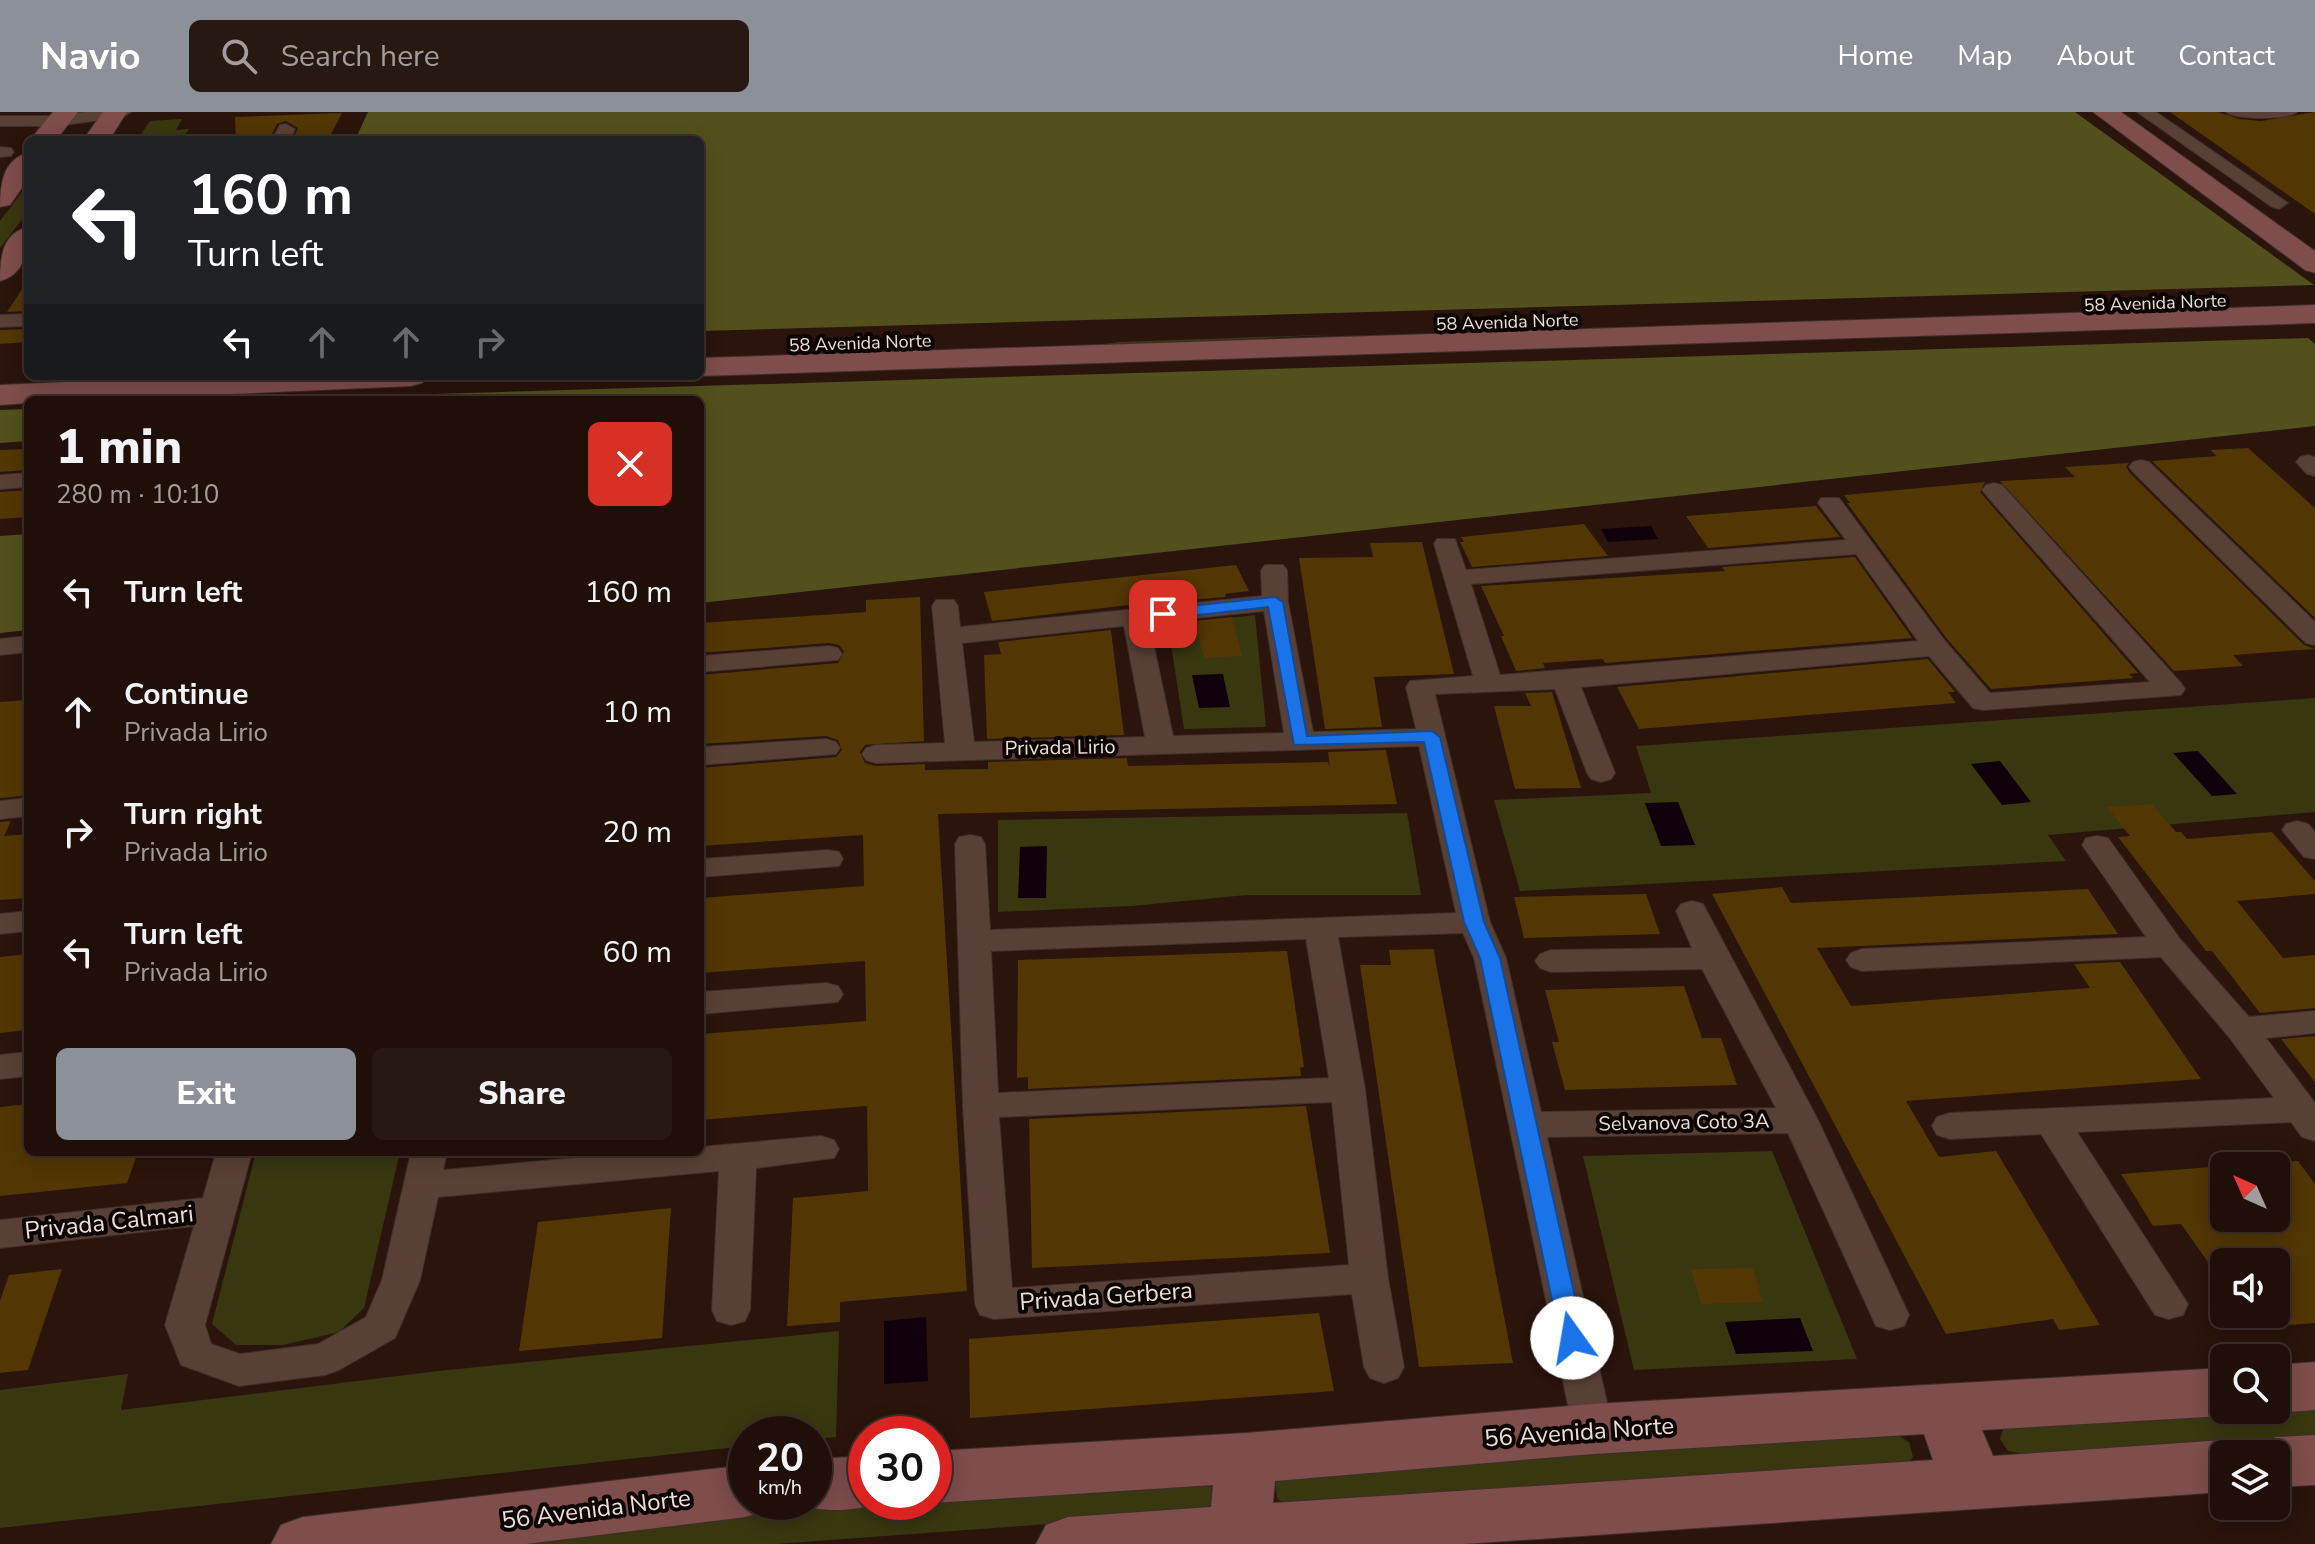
<!DOCTYPE html>
<meta charset="utf-8">
<style>
body{margin:0;font-family:"Nunito Sans",sans-serif;background:#281812;color:#f1f3f6;height:100vh;display:flex;flex-direction:column;font-size:30px;white-space:nowrap}
*{box-sizing:border-box;margin:0}
p{font-size:26px;color:#a29c9c}
.icon{flex:none;width:44px;height:44px;fill:none;stroke:currentColor;stroke-width:2;stroke-linecap:round;stroke-linejoin:round}
.map{position:relative;flex:1;overflow:hidden}
.details{position:absolute;left:24px;top:284px;width:680px;height:760px;display:flex;flex-direction:column;background:#200f09;border-radius:12px;box-shadow:0 4px 20px #0003,0 0 0 2px #3d2f2a}
.details>*{flex:none}
.guide{position:absolute;left:24px;top:24px;width:680px;height:244px;border-radius:12px;box-shadow:0 4px 20px #0003,0 0 0 2px #3d2f2a;background:#202124;color:#fff;overflow:hidden}
.needle{width:52px;rotate:315deg}
.tools{position:absolute;left:2210px;top:1040px;display:grid;gap:16px}
.tools a{display:grid;place-items:center;width:80px;height:80px;border-radius:12px;background:#200f09;box-shadow:0 4px 20px #0003,0 0 0 2px #3d2f2a;font-size:40px}
.speed{position:absolute;left:728px;top:1304px;display:flex;gap:16px;font-size:40px;font-weight:700;text-align:center}
.speed>*{display:grid;place-content:center;width:104px;height:104px;border-radius:50%;background:#200f09;box-shadow:0 4px 20px #0003,0 0 0 2px #3d2f2a;line-height:1}
.speed small{font-size:20px;font-weight:400}
.speed .limit{border:12px solid #d22;background:#fff;color:#111}
.pin{position:absolute;display:grid;place-items:center;width:68px;height:68px;color:#fff;margin:-34px;border-radius:16px;box-shadow:0 4px 12px #0006}
.me{position:absolute;width:88px;margin:-44px;rotate:347deg;stroke-linejoin:round;filter:drop-shadow(0 0 6px #0008)}
.turn{display:flex;align-items:center;gap:28px;height:168px;padding:0 32px;font-size:36px}
.turn .icon{width:104px;height:104px;stroke-width:2.5}
.turn b{display:block;font-size:56px;line-height:68px}
.lanes{display:flex;align-items:center;height:76px;padding:0 32px;background:#0003;justify-content:center;gap:40px;direction:ltr}
.lanes .off{opacity:.35}
.round{display:grid;place-items:center;flex:none;width:84px;height:84px;border-radius:12px;background:#281812}
.headline{display:flex;align-items:center;justify-content:space-between;height:136px;padding:0 32px}
h1{font-size:48px;font-weight:800;line-height:60px}
.cta{display:flex;gap:16px;margin-top:auto;padding:16px 32px}
.cta a{flex:1;height:92px;border-radius:12px;background:#8c9099;color:#fff;font-size:32px;font-weight:800;line-height:92px;text-align:center}
.cta a+a{background:#281812;color:#f1f3f6}
ul{padding:0;list-style:none}
li{display:flex;align-items:center;gap:24px;height:120px;padding:0 32px}
li div{flex:1}
li b{display:block;font-size:30px}
li em{font-style:normal}
header{display:flex;align-items:center;gap:48px;box-sizing:border-box;height:112px;padding:0 40px;background:#8c9099;color:#fff}
header strong{font-size:38px}
nav{display:flex;gap:44px;margin-inline-start:auto;font-size:28px}
.search{width:560px;height:72px;background:#281812;display:flex;align-items:center;gap:20px;box-sizing:border-box;padding:0 28px;border-radius:12px;color:#a29c9c;font-size:30px}
.map>svg:first-child{display:block}
.green{fill:#383710}
.forest{fill:#52511d}
.water{fill:#10000c}
.building{fill:#523604}
.lines{fill:none;stroke-linecap:round;stroke-linejoin:round}
.street-casing{stroke:#3d2e2b;stroke-width:2}
.secondary-casing{stroke:#3d2e2b;stroke-width:2}
.street{fill:#594036;fill-rule:evenodd}
.secondary{fill:#7e4d4c;fill-rule:evenodd}
.route{fill:#1a73e8;stroke:#114b97;stroke-width:2}
.labels{text-anchor:middle;stroke-width:8;stroke-linejoin:round;paint-order:stroke}
.far-street-label{font-size:18px;fill:#ecddd7;stroke:#0c0402}
.street-label{font-size:20px;fill:#ecddd7;stroke:#0c0402}
.near-street-label{font-size:24px;fill:#ecddd7;stroke:#0c0402}
</style>
<header>
<strong>Navio</strong>
<div class="search"><svg class="icon" aria-label="search" viewBox="0 0 24 24"><circle cx="10" cy="10" r="6"/><path d="M15 15l6 6"/></svg>Search here</div>
<nav><a>Home</a><a>Map</a><a>About</a><a>Contact</a></nav>
</header>
<div class="map">
<svg width="2315" height="1432" viewBox="0 0 2315 1432">
<rect width="100%" height="100%" fill="#2a140c"/>
<g class="green">
<polygon points="182,7 176,18 189,17 182,28 137,28 150,9"/>
<polygon points="28,72 28,100 0,136 0,109"/>
<polygon points="1345,222 1091,235 1118,230"/>
<polygon points="1255,503 1266,615 1184,617 1168,513"/>
<polygon points="2315,586 2315,700 2048,723 2066,749 1520,779 1494,688 1651,681 1636,634"/>
<polygon points="1407,701 1421,783 1247,783 1132,794 998,800 998,708"/>
<polygon points="1772,1039 1857,1247 1634,1258 1583,1044"/>
<polygon points="256,1040 400,1040 364,1196 339,1220 283,1233 236,1233 212,1212"/>
<polygon points="839,1219 836,1325 814,1327 814,1322 746,1322 746,1334 0,1416 0,1278 128,1262 121,1298 438,1259"/>
<polygon points="2315,1292 2315,1327 2031,1343 2008,1339 2000,1327 2004,1315 2224,1298 2276,1298"/>
<polygon points="1894,1321 1909,1330 1913,1345 1905,1354 1298,1398 1277,1387 1275,1370 1286,1364"/>
<polygon points="1197,1368 1212,1375 1214,1390 1199,1401 776,1432 451,1432 741,1399 866,1390 934,1390"/>
</g>
<g class="forest">
<polygon points="368,0 2075,0 2314,173 700,219 700,28 355,28"/>
<polygon points="2308,226 2315,232 2315,314 700,491 700,288 231,288"/>
<polygon points="28,297 28,329 0,331 0,298"/>
<polygon points="28,422 28,518 0,521 0,424"/>
</g>
<g class="water">
<polygon points="1651,414 1658,427 1608,430 1601,417"/>
<polygon points="1223,562 1230,595 1199,596 1192,563"/>
<polygon points="2198,639 2237,682 2212,684 2173,641"/>
<polygon points="2000,649 2031,690 2002,693 1971,652"/>
<polygon points="1678,690 1695,733 1661,734 1645,691"/>
<polygon points="1047,734 1046,786 1018,786 1020,735"/>
<polygon points="926,1205 928,1269 884,1272 884,1209"/>
<polygon points="1800,1206 1813,1239 1736,1242 1725,1210"/>
</g>
<g class="building">
<polygon points="2170,0 2218,0 2239,7 2261,9 2315,0 2315,102"/>
<polygon points="342,1 328,28 293,28 298,16 286,9 277,12 269,28 236,28 235,5"/>
<polygon points="28,168 28,199 7,200"/>
<polygon points="28,217 28,230 0,232 0,218"/>
<polygon points="2248,336 2315,396 2315,506 2152,349 2217,344 2210,338"/>
<polygon points="28,337 28,358 0,360 0,338"/>
<polygon points="2129,351 2126,355 2131,362 2304,533 2315,537 2233,543 2243,554 2174,559 2000,369 2075,365 2065,355"/>
<polygon points="1985,370 1980,380 2138,561 2129,562 2134,566 1991,577 1947,527 1847,391 1850,391 1844,383"/>
<polygon points="28,378 28,405 0,407 0,380"/>
<polygon points="1816,394 1840,425 1708,436 1686,404"/>
<polygon points="1584,412 1608,444 1472,455 1460,430 1464,430 1461,425"/>
<polygon points="1422,430 1454,562 1374,565 1382,615 1325,617 1299,446 1373,445 1370,431"/>
<polygon points="1855,445 1912,526 1605,551 1603,547 1543,551 1545,556 1516,559 1501,524 1504,524 1481,474 1725,459 1722,455"/>
<polygon points="1236,453 1249,479 1225,482 1226,485 1189,488 1188,486 992,509 984,480"/>
<polygon points="920,485 924,629 865,633 860,640 865,651 876,654 925,652 925,658 988,657 988,650 1127,646 1128,654 1328,650 1330,655 1328,640 1386,638 1397,692 938,702 967,1179 840,1190 840,1210 787,1214 793,1086 868,1079 867,994 700,1008 700,922 866,909 865,849 700,861 700,786 864,774 863,723 700,734 700,656 836,645 842,638 838,628 826,624 700,632 700,563 838,551 844,540 839,533 829,531 700,541 700,511 866,500 866,488"/>
<polygon points="1232,505 1242,544 1204,546 1194,509"/>
<polygon points="1111,518 1124,623 987,627 984,543 1001,542 998,530"/>
<polygon points="1928,547 1955,580 1948,580 1956,591 1639,617 1617,575"/>
<polygon points="1552,580 1581,676 1515,677 1494,594 1531,594 1525,581"/>
<polygon points="28,588 28,672 23,684 0,686 0,590"/>
<polygon points="2152,692 2176,720 2181,720 2187,727 2272,720 2315,769 2315,782 2237,789 2283,846 2315,843 2315,896 2260,901 2212,839 2206,839 2118,725 2130,724 2107,695"/>
<polygon points="11,709 4,724 28,722 28,786 0,788 0,710"/>
<polygon points="1782,775 1791,791 2088,777 2118,822 1817,836 1851,894 2090,876 2074,852 2120,850 2201,967 1906,989 1939,1045 1996,1039 2100,1213 2059,1218 2053,1207 1946,1222 1712,782"/>
<polygon points="1646,782 1660,822 1524,826 1514,785"/>
<polygon points="1434,837 1436,852 1513,1251 1419,1255 1360,853 1391,853 1389,838"/>
<polygon points="1287,839 1304,955 1300,956 1301,964 1028,977 1028,965 1017,966 1018,848"/>
<polygon points="28,842 28,918 0,921 0,845"/>
<polygon points="1684,874 1702,926 1721,926 1737,973 1565,978 1552,930 1559,930 1545,878"/>
<polygon points="2315,924 2315,970 2281,927"/>
<polygon points="28,992 28,1040 138,1040 127,1071 0,1084 0,995"/>
<polygon points="1306,994 1330,1141 1032,1156 1029,1007"/>
<polygon points="2298,1049 2315,1072 2315,1211 2276,1214 2276,1150 2208,1150 2181,1112 2153,1114 2121,1062 2224,1054 2224,1106 2276,1106 2276,1050"/>
<polygon points="671,1096 662,1226 519,1239 538,1110"/>
<polygon points="1753,1156 1763,1190 1701,1192 1691,1157"/>
<polygon points="62,1157 28,1258 0,1261 0,1189 9,1163"/>
<polygon points="1319,1201 1334,1279 970,1306 969,1227"/>
</g>
<g class="lines">
<defs>
<g id="street">
<polygon points="86,0 131,0 123,5 57,14 0,14 0,4 57,4"/>
<polygon points="2137,0 2156,0 2288,91 2279,97 2272,95"/>
<path d="M2226 0H2297C2288 8 2235 8 2226 0Z"/>
<polygon points="286,12 295,17 290,28 272,28 280,13"/>
<polygon points="0,35 11,36 14,40 11,44 0,45"/>
<polygon points="28,202 28,214 0,215 0,203"/>
<polygon points="2308,343 2315,345 2315,364 2307,362 2296,350 2300,345"/>
<polygon points="2141,348 2149,350 2315,510 2315,533 2306,531 2133,360 2129,355 2133,350"/>
<polygon points="28,361 28,375 0,377 0,363"/>
<path d="M1994 371 2002 373 2181 571 2185 577 2181 583 1983 598 1973 596 1929 544 1581 575 1615 661 1611 667 1601 670 1591 667 1587 661 1555 577 1435 582 1490 810 1506 846 1541 1000 1776 996 1702 857 1551 860 1540 856 1535 849 1540 842 1551 838 1692 836 1676 799 1681 792 1692 789 1703 792 1818 1008 1909 1203 1904 1214 1890 1218 1876 1214 1788 1021 1547 1025 1613 1317 1607 1329 1593 1334 1579 1329 1573 1317 1474 846 1463 821 1338 825 1365 977 1388 1166 1404 1255 1398 1266 1384 1271 1370 1266 1364 1255 1352 1182 994 1207 980 1203 975 1192 963 994 955 732 959 725 970 723 981 725 985 732 990 818 1456 801 1419 634 876 651 866 648 862 642 866 636 876 633 945 631 932 494 936 488H954L958 494 960 515 1262 484 1261 458 1265 453H1283L1287 458 1288 490 1313 620 1416 617 1406 575 1410 569 1473 564 1434 432 1437 427H1455L1466 458 1846 428 1818 391 1821 386H1839L1945 529 1990 581 2150 570 1986 383 1982 378 1986 373ZM1856 442 1918 529 1500 563 1471 472ZM1264 499 1284 621 1173 624 1149 511ZM1124 514 1145 625 974 630 962 531ZM1306 827 1329 966 998 981 991 839ZM1332 990 1349 1153 1012 1176 999 1005Z"/>
<polygon points="28,524 28,540 0,543 0,527"/>
<polygon points="829,534 838,536 842,542 838,548 700,560 700,544"/>
<polygon points="826,627 836,630 840,636 836,642 700,653 700,635"/>
<polygon points="28,686 28,704 0,707 0,689"/>
<polygon points="2297,709 2308,712 2315,720 2315,747 2304,745 2282,718 2286,712"/>
<polygon points="2097,724 2108,726 2180,827 2249,905 2315,899 2315,921 2266,926 2315,991 2315,1029 2302,1025 2291,1010 2077,1020 2188,1192 2183,1203 2169,1207 2155,1203 2041,1022 1950,1027 1937,1023 1932,1014 1937,1005 1950,1001 2274,986 2229,925 2161,845 1862,859 1851,855 1846,848 1851,841 1862,837 2146,825 2082,733 2086,726"/>
<polygon points="828,738 839,740 843,747 839,754 700,765 700,747"/>
<polygon points="28,799 28,819 0,822 0,802"/>
<polygon points="826,871 838,874 843,882 838,890 700,902 700,880"/>
<polygon points="28,940 28,964 0,967 0,943"/>
<polygon points="821,1024 834,1028 839,1037 834,1046 756,1056 750,1198 745,1209 731,1213 717,1209 712,1198 719,1059 438,1085 420,1168 395,1226 339,1258 325,1263 239,1274 181,1253 165,1213 194,1114 0,1136 0,1108 203,1086 216,1040 252,1040 205,1213 211,1232 240,1242 318,1232 366,1205 382,1168 411,1040 447,1040 443,1058 642,1040 700,1040 700,1035"/>
</g>
<g id="secondary">
<polygon points="53,0 78,0 56,28 30,28"/>
<polygon points="103,0 127,0 109,28 83,28"/>
<polygon points="2093,0 2121,0 2315,139 2315,161 2305,158"/>
<path d="M28 41V67L10 93 0 95C0 73 3 47 28 41Z"/>
<path d="M28 115C28 137 26 162 0 169 0 146 2 121 28 115Z"/>
<polygon points="2315,193 2315,211 700,264 698,264 700,246"/>
<polygon points="202,264 427,264 422,271 411,274 101,288 28,288 28,291 0,293 0,273"/>
<polygon points="2315,1250 2315,1298 2276,1301 2268,1298 2276,1298 2276,1253"/>
<path d="M2224 1256V1298H2242L2224 1304 1982 1318 1993 1344 2224 1328 2246 1336 2249 1342H2224V1380L1464 1432H1036L1046 1413 1068 1405 1211 1395 1213 1373 934 1391 932 1390 934 1339 1246 1321 1593 1292ZM1924 1322 1933 1348 1273 1391 1275 1369 1593 1342Z"/>
<polygon points="2315,1323 2315,1373 2276,1375 2276,1342 2249,1342 2254,1332 2276,1325"/>
<path d="M866 1344V1390H883C854 1400 821 1401 792 1391L814 1390V1347Z"/>
<polygon points="746,1353 746,1390 771,1390 768,1397 746,1405 526,1432 271,1432 281,1413 303,1405"/>
</g>
</defs>
<use href="#street" class="street-casing"/>
<use href="#secondary" class="secondary-casing"/>
<use href="#street" class="street"/>
<use href="#secondary" class="secondary"/>
</g>
<polygon class="route" points="1275,485 1283,490 1307,624 1432,619 1440,625 1484,810 1500,846 1584,1226 1581,1233 1572,1235 1564,1233 1560,1226 1480,846 1464,810 1424,630 1294,633 1268,495 1163,507 1155,502 1163,497"/>
<g class="labels">
<g class="far-street-label">
<text transform="translate(2155 191) rotate(-2)" y="6">58 Avenida Norte</text>
<text transform="translate(1507 210) rotate(-2)" y="6">58 Avenida Norte</text>
<text transform="translate(860 231) rotate(-2)" y="6">58 Avenida Norte</text>
</g>
<g class="street-label">
<text transform="translate(1060 635) rotate(-1)" y="7">Privada Lirio</text>
<text transform="translate(1684 1010) rotate(-1)" y="7">Selvanova Coto 3A</text>
</g>
<g class="near-street-label">
<text transform="translate(109 1110) rotate(-6)" y="8">Privada Calmari</text>
<text transform="translate(1106 1184) rotate(-4)" y="8">Privada Gerbera</text>
<text transform="translate(1579 1320) rotate(-4)" y="8">56 Avenida Norte</text>
<text transform="translate(596 1397) rotate(-7)" y="8">56 Avenida Norte</text>
</g>
</g>
</svg>
<div class="tools">
<a><svg class="needle" viewBox="-14 -14 28 28"><path d="M0-13l5 13h-10z" fill="#e53935"/><path d="M0 13l5-13h-10z" fill="#a29c9c"/></svg></a>
<a><svg class="icon" aria-label="sound" viewBox="0 0 24 24"><path d="M4 9h4l5-4v14l-5-4H4zM17 9q2 3 0 6"/></svg></a>
<a><svg class="icon" aria-label="search" viewBox="0 0 24 24"><circle cx="10" cy="10" r="6"/><path d="M15 15l6 6"/></svg></a>
<a><svg class="icon" aria-label="layers" viewBox="0 0 24 24"><path d="M12 4l9 5-9 5-9-5zM3 14l9 5 9-5"/></svg></a>
</div>
<div class="speed"><div>20<small>km/h</small></div><div class="limit">30</div></div>
<div class="pin" style="left:1163px;top:502px;background:#d93025"><svg class="icon" aria-label="arrive" viewBox="0 0 24 24"><path d="M6 21V4h12l-3 4 3 4H6"/></svg></div>
<svg class="me" style="left:1572px;top:1226px" viewBox="-20 -20 40 40"><circle r="19" fill="#fff"/><path d="M0-13L10 11 0 6-10 11z" fill="#1a73e8"/></svg>
<div class="guide">
<div class="turn"><svg class="icon" aria-label="left" viewBox="0 0 24 24"><path d="M17 20v-9H6M10 6l-5 5 5 5"/></svg><div><b>160 m</b>Turn left</div></div>
<div class="lanes"><svg class="icon" aria-label="left" viewBox="0 0 24 24"><path d="M17 20v-9H6M10 6l-5 5 5 5"/></svg><svg class="icon off" aria-label="ahead" viewBox="0 0 24 24"><path d="M12 20V5M6 11l6-6 6 6"/></svg><svg class="icon off" aria-label="ahead" viewBox="0 0 24 24"><path d="M12 20V5M6 11l6-6 6 6"/></svg><svg class="icon off" aria-label="right" viewBox="0 0 24 24"><path d="M7 20v-9h11M14 6l5 5-5 5"/></svg></div>
</div>
<section class="details">
<div class="headline"><div><h1>1 min</h1><p>280 m · 10:10</p></div><a class="round" style="background:#d93025;color:#fff"><svg class="icon" aria-label="close" viewBox="0 0 24 24"><path d="M6 6l12 12M18 6L6 18"/></svg></a></div>
<ul>
<li><svg class="icon" aria-label="left" viewBox="0 0 24 24"><path d="M17 20v-9H6M10 6l-5 5 5 5"/></svg><div><b>Turn left</b></div><em>160 m</em></li>
<li><svg class="icon" aria-label="ahead" viewBox="0 0 24 24"><path d="M12 20V5M6 11l6-6 6 6"/></svg><div><b>Continue</b><p>Privada Lirio</p></div><em>10 m</em></li>
<li><svg class="icon" aria-label="right" viewBox="0 0 24 24"><path d="M7 20v-9h11M14 6l5 5-5 5"/></svg><div><b>Turn right</b><p>Privada Lirio</p></div><em>20 m</em></li>
<li><svg class="icon" aria-label="left" viewBox="0 0 24 24"><path d="M17 20v-9H6M10 6l-5 5 5 5"/></svg><div><b>Turn left</b><p>Privada Lirio</p></div><em>60 m</em></li>
</ul>
<div class="cta"><a>Exit</a><a>Share</a></div>
</section>
</div>
